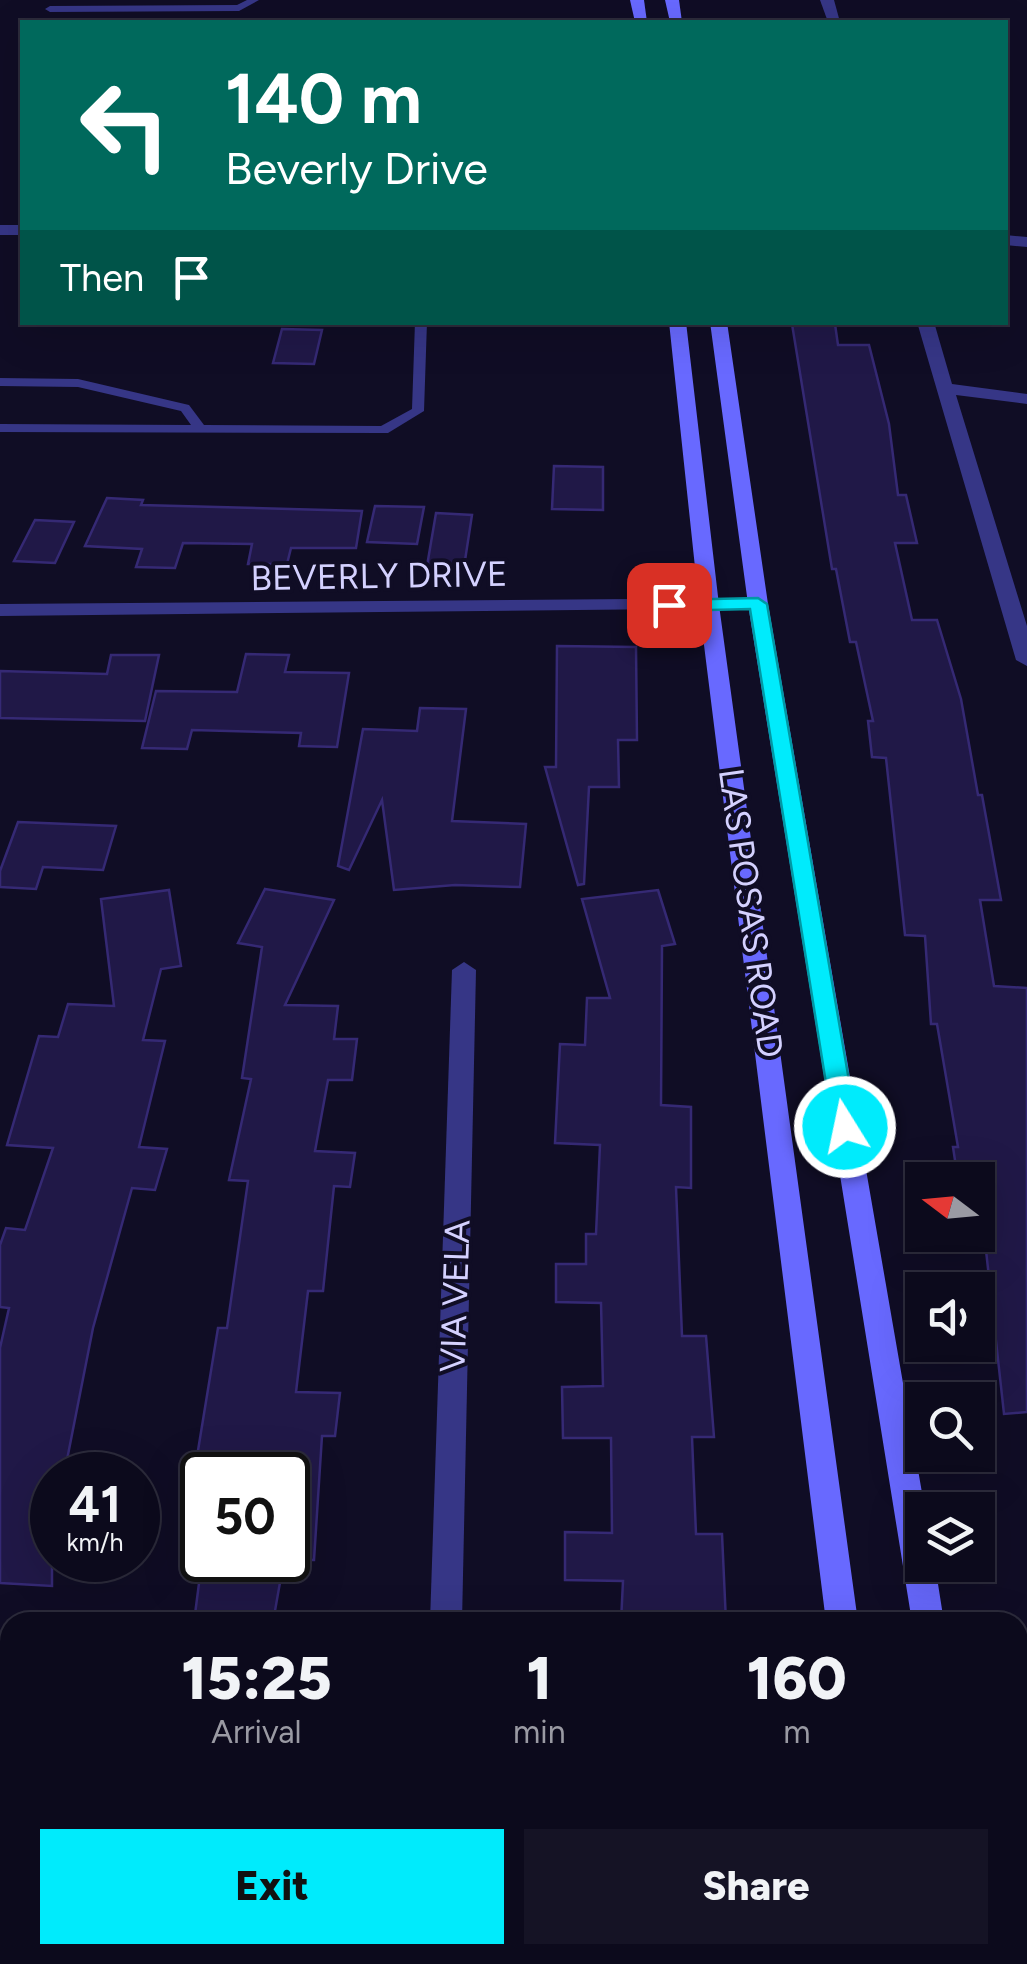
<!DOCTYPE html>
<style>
body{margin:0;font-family:Figtree,sans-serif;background:#151325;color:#f1f3f6;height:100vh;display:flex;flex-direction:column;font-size:38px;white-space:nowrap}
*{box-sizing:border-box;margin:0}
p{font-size:32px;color:#9a9aa3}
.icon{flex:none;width:55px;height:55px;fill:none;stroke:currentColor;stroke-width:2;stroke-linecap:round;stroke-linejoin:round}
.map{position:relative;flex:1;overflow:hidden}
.drawer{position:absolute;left:0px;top:1612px;width:1028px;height:352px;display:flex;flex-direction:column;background:#0c0a1c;border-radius:30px 30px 0 0;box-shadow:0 10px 40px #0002,0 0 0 2px #2c2b3b}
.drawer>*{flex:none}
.hud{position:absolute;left:20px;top:20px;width:988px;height:305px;border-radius:0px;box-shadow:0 10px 40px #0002,0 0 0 2px #2c2b3b;background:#00695c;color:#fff;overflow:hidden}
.needle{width:65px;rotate:286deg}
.controls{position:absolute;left:905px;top:1162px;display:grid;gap:20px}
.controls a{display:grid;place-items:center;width:90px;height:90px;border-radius:0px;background:#0c0a1c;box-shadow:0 10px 40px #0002,0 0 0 2px #2c2b3b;font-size:50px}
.speed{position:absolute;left:30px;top:1452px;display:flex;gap:20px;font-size:50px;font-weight:700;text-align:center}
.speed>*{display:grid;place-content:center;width:130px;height:130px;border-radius:50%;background:#0c0a1c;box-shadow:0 10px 40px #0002,0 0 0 2px #2c2b3b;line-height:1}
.speed small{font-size:25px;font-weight:400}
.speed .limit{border:5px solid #111;border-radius:15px;background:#fff;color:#111}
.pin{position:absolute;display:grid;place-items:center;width:85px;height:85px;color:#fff;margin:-42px;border-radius:20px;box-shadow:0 5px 15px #0006}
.me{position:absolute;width:110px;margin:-55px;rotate:350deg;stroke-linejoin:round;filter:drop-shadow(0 0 8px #0008)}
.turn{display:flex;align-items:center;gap:35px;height:210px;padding:0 40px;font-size:45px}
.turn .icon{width:130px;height:130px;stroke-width:2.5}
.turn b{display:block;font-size:70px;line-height:85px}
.then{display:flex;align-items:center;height:95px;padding:0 40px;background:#0003;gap:20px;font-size:38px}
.eta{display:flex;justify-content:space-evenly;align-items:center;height:170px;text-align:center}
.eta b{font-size:60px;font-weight:800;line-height:70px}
.primary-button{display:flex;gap:20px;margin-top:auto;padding:20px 40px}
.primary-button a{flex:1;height:115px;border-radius:0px;background:#00ebfc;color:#111;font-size:40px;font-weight:800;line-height:115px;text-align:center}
.primary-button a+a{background:#151325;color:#f1f3f6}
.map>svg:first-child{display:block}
.building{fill:#201847;stroke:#352974;stroke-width:2.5}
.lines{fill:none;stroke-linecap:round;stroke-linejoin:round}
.service{fill:#363686;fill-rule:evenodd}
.minor{fill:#363686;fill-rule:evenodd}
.secondary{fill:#6869ff;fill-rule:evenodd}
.route{fill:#00ebfc;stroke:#0099a4;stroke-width:2.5}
.labels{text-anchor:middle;stroke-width:8;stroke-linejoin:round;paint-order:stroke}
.street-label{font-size:35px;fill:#d4d1ff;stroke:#100d25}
</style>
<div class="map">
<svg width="1027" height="1964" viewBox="0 0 1027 1964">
<rect width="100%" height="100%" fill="#100d25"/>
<g class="building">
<polygon points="792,324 835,324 838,345 869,345 889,424 898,495 906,495 917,543 895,543 912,620 937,620 961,699 978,795 982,795 1001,900 980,900 994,986 1027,988 1027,1412 1004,1414 984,1232 978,1232 978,1180 958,1180 953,1147 958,1147 937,1024 931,1024 925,936 905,935 886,758 872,757 868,721 873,721 856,642 850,642 836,569 832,569"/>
<polygon points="282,329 322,330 314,364 273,363"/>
<polygon points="554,466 603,467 603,510 552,509"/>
<polygon points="107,498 143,500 141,505 362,511 356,548 291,548 287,564 248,564 252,544 183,543 175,568 136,567 142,549 85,546"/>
<polygon points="375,506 424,507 417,544 367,542"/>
<polygon points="436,513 472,515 464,567 427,566"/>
<polygon points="35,520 74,522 55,563 14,561"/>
<polygon points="557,646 636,647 637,740 618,740 619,787 589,787 584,884 578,885 545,767 556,767"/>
<polygon points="246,654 289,655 285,672 349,673 337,747 299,746 301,733 192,730 187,749 142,748 156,691 237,692"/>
<polygon points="111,655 159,655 145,721 0,718 0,671 107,674"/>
<polygon points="420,708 466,709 452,821 526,824 520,887 455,885 394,890 382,800 349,870 338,866 363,729 417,731"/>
<polygon points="18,822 116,826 103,870 43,867 36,889 0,887 0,871"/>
<polygon points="265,889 334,900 285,1005 338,1006 334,1039 357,1039 352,1080 328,1080 315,1151 355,1153 350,1187 334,1186 323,1291 308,1291 296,1392 340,1393 335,1436 322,1436 314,1560 288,1560 288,1475 194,1475 218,1328 227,1328 248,1181 229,1180 251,1079 242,1078 262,947 238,943"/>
<polygon points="169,890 181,966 161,969 143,1040 165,1041 139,1147 167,1149 155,1190 132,1188 93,1328 64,1475 52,1475 52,1586 0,1583 0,1348 9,1308 0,1307 0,1245 6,1228 25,1230 53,1148 7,1145 39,1036 58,1037 68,1004 114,1006 101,899"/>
<polygon points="658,890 675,944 662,946 661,1105 691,1107 691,1188 676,1187 682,1336 706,1336 714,1437 692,1437 696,1534 722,1534 726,1622 621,1622 623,1581 565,1580 565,1532 612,1533 611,1438 563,1438 562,1387 603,1386 601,1303 556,1302 556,1264 586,1264 586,1234 596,1234 600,1145 555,1143 560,1044 585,1045 587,998 610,998 582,899"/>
<polygon points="202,1560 284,1560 273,1622 194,1622"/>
</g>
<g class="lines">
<g class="service">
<polygon points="247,0 259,0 239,11 50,12 45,9 50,6 237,5"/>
<polygon points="415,322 427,322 424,411 388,433 0,432 0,424 191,425 181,411 78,387 0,386 0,378 78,379 189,405 204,425 381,426 412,409"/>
</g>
<g class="minor">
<polygon points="820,0 834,0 840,22 828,22"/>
<rect x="0" y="225" width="22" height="10"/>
<polygon points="1005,235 1027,237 1027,247 1005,245"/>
<polygon points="917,322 934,322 952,384 1027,394 1027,404 956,395 1027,626 1027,666 1016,660"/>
<polygon points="758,598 768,604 765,608 0,616 0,604"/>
<polygon points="464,962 476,970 462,1622 430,1622 452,970"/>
<polygon points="415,1955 451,1955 449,1964 413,1964"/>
</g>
<g class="secondary">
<polygon points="630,0 644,0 647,22 635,22"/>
<polygon points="665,0 679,0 682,22 670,22"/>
<polygon points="669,322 686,322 719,605 858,1622 826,1622 699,605"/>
<polygon points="710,322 727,322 768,604 925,1510 922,1565 935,1565 944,1622 912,1622 748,604"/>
<polygon points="866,1955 902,1955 903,1964 867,1964"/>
<polygon points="965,1955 1001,1955 1002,1964 966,1964"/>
</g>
</g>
<polygon class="route" points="758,598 767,604 857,1127 845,1136 833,1127 750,609 669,611 660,605 669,600"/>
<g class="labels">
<g class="street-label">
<text transform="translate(379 576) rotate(-1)" y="12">BEVERLY DRIVE</text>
<text transform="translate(751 913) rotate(82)" y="12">LAS POSAS ROAD</text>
<text transform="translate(455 1296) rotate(-88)" y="12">VIA VELA</text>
</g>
</g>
</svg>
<div class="controls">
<a><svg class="needle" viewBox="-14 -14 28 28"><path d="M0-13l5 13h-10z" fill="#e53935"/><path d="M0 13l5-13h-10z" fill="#9a9aa3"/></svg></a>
<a><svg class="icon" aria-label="sound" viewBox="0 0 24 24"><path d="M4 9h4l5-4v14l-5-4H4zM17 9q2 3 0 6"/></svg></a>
<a><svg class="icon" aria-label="search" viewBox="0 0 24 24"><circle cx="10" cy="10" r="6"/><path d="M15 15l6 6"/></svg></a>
<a><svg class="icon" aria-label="layers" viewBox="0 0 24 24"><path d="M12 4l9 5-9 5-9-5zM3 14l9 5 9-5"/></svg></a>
</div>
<div class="speed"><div>41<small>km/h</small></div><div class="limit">50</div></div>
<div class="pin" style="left:669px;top:605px;background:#d93025"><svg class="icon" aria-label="arrive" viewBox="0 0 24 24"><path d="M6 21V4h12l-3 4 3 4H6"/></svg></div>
<svg class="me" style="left:845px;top:1127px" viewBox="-20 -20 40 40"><circle r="17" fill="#00ebfc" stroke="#fff" stroke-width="3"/><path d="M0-11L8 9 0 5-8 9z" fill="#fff"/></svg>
<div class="hud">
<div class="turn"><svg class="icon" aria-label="left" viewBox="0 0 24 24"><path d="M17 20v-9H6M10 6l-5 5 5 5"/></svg><div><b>140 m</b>Beverly Drive</div></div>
<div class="then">Then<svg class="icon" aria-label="arrive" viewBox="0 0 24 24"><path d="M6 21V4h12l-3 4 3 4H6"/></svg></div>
</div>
<section class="drawer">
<div class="eta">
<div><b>15:25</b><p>Arrival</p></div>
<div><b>1</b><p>min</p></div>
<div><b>160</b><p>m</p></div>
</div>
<div class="primary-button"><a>Exit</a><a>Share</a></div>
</section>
</div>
